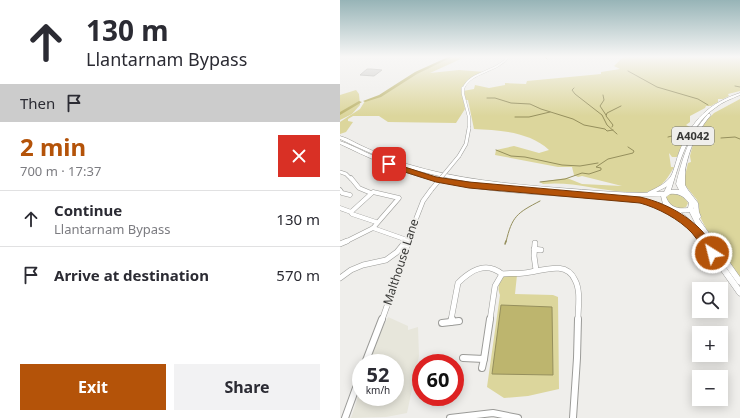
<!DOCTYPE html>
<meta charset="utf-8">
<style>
body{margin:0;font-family:"Noto Sans",sans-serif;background:#f2f2f3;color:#2b2b33;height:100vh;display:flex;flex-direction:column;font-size:15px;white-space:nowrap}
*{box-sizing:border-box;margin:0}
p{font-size:13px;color:#7c7c81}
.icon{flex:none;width:22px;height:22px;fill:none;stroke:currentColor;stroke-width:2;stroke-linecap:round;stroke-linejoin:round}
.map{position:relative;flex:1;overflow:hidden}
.details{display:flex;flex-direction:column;background:#fff;width:340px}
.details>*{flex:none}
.top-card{background:#fff;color:#2b2b33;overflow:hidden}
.controls{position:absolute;left:352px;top:282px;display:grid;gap:8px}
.controls a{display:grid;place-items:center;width:36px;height:36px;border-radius:0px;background:#fff;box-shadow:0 2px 10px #0003;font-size:20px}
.speed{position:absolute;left:12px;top:354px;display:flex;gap:8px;font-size:20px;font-weight:700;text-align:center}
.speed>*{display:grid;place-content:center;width:52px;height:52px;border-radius:50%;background:#fff;box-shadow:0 2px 10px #0003;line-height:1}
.speed small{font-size:10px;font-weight:400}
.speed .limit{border:6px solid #d22;background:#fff;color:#111}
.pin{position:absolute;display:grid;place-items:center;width:34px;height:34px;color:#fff;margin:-17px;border-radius:8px;box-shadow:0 2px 6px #0006}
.me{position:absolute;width:44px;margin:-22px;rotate:324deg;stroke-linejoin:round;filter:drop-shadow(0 0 3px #0008)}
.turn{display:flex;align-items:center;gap:14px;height:84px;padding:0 20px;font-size:18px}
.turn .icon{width:52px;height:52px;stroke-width:2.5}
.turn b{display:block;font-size:28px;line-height:34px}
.then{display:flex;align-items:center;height:38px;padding:0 20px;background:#0003;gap:8px;font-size:15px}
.round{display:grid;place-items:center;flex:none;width:42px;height:42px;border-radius:0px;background:#f2f2f3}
.headline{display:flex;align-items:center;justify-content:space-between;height:68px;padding:0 20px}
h1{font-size:24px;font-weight:700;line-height:30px;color:#b45309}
.cta{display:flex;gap:8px;margin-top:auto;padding:8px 20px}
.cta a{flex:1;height:46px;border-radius:0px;background:#b45309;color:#fff;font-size:16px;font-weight:700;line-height:46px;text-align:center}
.cta a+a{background:#f2f2f3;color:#2b2b33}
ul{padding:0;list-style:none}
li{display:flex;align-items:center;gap:12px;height:56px;padding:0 20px;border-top:1px solid #e1e1e2}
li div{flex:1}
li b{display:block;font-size:15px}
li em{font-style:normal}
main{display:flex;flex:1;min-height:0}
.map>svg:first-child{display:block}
.built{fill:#e7e6db}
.green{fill:#dcd69c}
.water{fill:#bdb56e;stroke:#958f5d}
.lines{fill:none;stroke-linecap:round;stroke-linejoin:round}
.stream-far1{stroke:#958f5d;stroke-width:1}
.stream{stroke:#958f5d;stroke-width:1.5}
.river{fill:#bdb56e;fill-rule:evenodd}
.building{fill:#c3c2bf;stroke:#a8a8a4}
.minor-far5-casing{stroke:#9b9b98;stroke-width:2.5}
.minor-far4-casing{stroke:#9b9b98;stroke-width:3}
.minor-far3-casing{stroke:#9b9b98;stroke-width:4}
.minor-far2-casing{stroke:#9b9b98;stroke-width:5}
.minor-far1-casing{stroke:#9b9b98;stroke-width:6}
.minor-casing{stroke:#9b9b98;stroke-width:8}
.major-casing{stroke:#9b9b98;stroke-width:1}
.highway-casing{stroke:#9b9b98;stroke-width:1}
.minor-far5{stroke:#fff;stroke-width:2}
.minor-far4{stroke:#fff;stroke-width:2.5}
.minor-far3{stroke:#fff;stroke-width:3}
.minor-far2{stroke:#fff;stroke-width:4}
.minor-far1{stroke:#fff;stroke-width:5}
.minor{stroke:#fff;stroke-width:6}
.major{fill:#fff;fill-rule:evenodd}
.highway{fill:#fff;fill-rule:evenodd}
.minor-bridge-far1-casing{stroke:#9b9b98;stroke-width:4;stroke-linecap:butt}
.minor-bridge-casing{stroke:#9b9b98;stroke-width:5;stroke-linecap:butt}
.minor-bridge-far1{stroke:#fff;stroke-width:3}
.minor-bridge{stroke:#fff;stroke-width:4}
.route{fill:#b45309;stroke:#753606}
.labels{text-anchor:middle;stroke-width:4;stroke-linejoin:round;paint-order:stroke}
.shield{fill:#efeeeb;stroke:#6e6e6c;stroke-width:1}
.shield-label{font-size:11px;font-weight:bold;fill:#373735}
.street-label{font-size:12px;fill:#373735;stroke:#efeeeb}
</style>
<main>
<section class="details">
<div class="top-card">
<div class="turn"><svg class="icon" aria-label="ahead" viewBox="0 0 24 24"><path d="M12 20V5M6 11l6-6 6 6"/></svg><div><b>130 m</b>Llantarnam Bypass</div></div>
<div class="then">Then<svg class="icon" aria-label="arrive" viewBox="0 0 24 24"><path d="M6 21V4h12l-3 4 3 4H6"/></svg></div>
</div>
<div class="headline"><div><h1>2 min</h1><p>700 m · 17:37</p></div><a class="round" style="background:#d93025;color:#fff"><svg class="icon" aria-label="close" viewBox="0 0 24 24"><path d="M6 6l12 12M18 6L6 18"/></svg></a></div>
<ul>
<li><svg class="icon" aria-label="ahead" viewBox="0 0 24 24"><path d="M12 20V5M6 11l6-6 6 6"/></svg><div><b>Continue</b><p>Llantarnam Bypass</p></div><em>130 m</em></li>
<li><svg class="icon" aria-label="arrive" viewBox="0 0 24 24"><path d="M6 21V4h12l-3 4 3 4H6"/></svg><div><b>Arrive at destination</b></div><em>570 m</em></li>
</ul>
<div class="cta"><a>Exit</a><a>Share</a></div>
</section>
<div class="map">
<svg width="400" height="418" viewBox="0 0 400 418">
<rect width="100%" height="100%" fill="#efeeeb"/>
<polygon class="built" points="48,317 68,326 68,330 78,327 79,356 67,413 46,417 11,418 21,388 21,397 55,397 55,363 29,363 34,346"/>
<g class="green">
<polygon points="111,57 125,57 90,73 119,70 145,72 128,81 121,88 125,109 116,123 48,122 39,116 13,116 8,119 8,121 13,122 6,132 0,134 0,122 20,109 25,101 40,96 76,73"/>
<path d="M283 57H400V91L388 94 389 96 383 99H378V102L371 106H366L365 108 350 116V122L346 125 350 127 337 157H332L329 153 331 167H334C329 176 323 186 313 190 305 194 295 193 286 192 258 190 231 181 203 184L200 182 227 178 242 184 282 186 242 176 238 177 234 175 232 167H218L155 155 156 150 174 146 199 153 209 150C190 132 159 130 134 129L128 100H126L123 91 134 89 135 85 149 88 165 85V83L186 84 187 81 261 74V72L280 69 274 66Z"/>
<polygon points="16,90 19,94 20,105 12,114 0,120 0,95"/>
<polygon points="400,99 400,278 369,234 358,213 359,206 357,200 345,185 345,176 348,163 351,162 350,156 355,136 362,132 364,123 374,113"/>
<path d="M334 193C340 195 345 197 348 203L346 207C337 211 329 206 326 197L330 194Z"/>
<path d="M177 275 175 294 213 295 218 297 219 389 188 396 164 398 147 387 160 295C157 288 159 282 163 276Z"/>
</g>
<polygon class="water" points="161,305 212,307 213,375 152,374"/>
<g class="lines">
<g class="stream-far1">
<polyline points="205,57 207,59"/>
<polyline points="288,71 317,87 358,99 368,105"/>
<polyline points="395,86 400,87"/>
<polyline points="234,88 232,90 235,94 262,115 267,125 277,134"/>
<polyline points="263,95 264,100 260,106 266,115"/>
<polyline points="147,98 155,98 171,103 190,104 201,109 233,119 244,125 265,129 267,131 273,130"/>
<polyline points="175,117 189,117 210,112"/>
<polyline points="272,127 273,125 266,116 267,113 281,106"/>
<polyline points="328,137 332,136"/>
<polyline points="381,138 395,137 400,139"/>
<polyline points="156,150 171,156 185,157 222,165 240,166 258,163"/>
<polyline points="200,182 225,179 242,173 249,174 261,170 261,168 256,167 268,159 293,153 294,151 288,147"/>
<path d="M166 242C172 216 177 213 200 201"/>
</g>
<polyline class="stream" points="165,244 166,241"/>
<g class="river">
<polygon points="108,57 112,57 77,74 41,97 25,102 23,101 39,95 75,72"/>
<polygon points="19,101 22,102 0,115 0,112"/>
</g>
</g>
<polygon class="building" points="27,69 31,69 42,70 34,76 20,75"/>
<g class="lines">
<defs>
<path id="minor-far5" d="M123 89C130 71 156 73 168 57"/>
<polyline id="minor-far4" points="123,88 123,94 129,117 129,129"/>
<g id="minor-far3">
<polyline points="119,156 126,144 129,128"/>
<polyline points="0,172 6,174 11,179"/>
</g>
<g id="minor-far2">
<polyline points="11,178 19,188 31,193"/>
<polyline points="0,190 2,193 10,195"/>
<polyline points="0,208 11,212 12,214 36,222"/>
<polyline points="33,228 67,240 66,242"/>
<polyline points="5,242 33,228 59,198 33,192 11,212"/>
<polyline points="67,242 83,201 91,190"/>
</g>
<g id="minor-far1">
<polyline points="195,243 194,256 196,270"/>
<polyline points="0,244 7,241"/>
<polyline points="194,249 201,250"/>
<polyline points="0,278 11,270 23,265 46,260 57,252 66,241"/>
<polyline points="42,320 66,252 67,241"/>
<path d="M111 320 118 283C131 270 146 261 162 274 169 273 177 274 184 273 200 272 226 259 235 280 241 291 238 307 238 320"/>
<polyline points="150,320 155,286 162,274"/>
</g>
<g id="minor">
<polyline points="111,322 112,319"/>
<polyline points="102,323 119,321"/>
<polyline points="123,358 144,359 150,319"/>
<polyline points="25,363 42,319"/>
<polyline points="142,368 144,359"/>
<polyline points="5,418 21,374"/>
<polyline points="110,418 153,413 178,418"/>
<polyline points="233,418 237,358 238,319"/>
</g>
<g id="major">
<path d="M341 168H343L345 169V185L348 190 358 203 359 212 361 217 359 219 400 277V285L398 284 356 225 348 209 349 208H353L354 209C354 201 349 199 345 193 340 186 340 176 341 168Z"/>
<polygon points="323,206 334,212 332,210 333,209 337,209 349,219 357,227 400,287 400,296 398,295 353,231 340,217 338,219 336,218 321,209 321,207"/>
</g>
<path id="highway" d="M400 93V95C391 99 382 102 375 108 349 126 340 161 331 190H339L336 184C343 157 349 135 368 114H370L371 115C356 133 350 147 345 170 344 175 341 181 343 186 345 193 351 197 355 203L353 211C334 217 314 204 294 202 224 194 152 196 84 178 55 170 27 157 0 144V141C9 144 17 148 25 152 41 159 57 166 74 171 119 185 167 188 214 191 163 187 113 182 65 167 43 159 21 149 0 139V136C8 138 15 143 22 146 37 153 52 159 67 164 116 179 168 184 220 188 249 190 278 193 307 193L308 192C316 188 326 184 331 176 334 171 337 157 340 150 352 120 369 103 400 93ZM327 186 324 192H316L326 187ZM330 194C338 193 344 196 349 203L348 208C338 209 330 208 326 197ZM321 196 323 204 304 199 290 197Z"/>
</defs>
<use href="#minor-far5" class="minor-far5-casing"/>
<use href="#minor-far4" class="minor-far4-casing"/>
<use href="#minor-far3" class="minor-far3-casing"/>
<use href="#minor-far2" class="minor-far2-casing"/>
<use href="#minor-far1" class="minor-far1-casing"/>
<use href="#minor" class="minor-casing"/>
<use href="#major" class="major-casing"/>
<use href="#highway" class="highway-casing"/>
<use href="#minor-far5" class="minor-far5"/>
<use href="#minor-far4" class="minor-far4"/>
<use href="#minor-far3" class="minor-far3"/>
<use href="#minor-far2" class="minor-far2"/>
<use href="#minor-far1" class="minor-far1"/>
<use href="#minor" class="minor"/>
<use href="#major" class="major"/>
<use href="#highway" class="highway"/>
<defs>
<polyline id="minor-bridge-far1" points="100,179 119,156"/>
<polyline id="minor-bridge" points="91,190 101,178"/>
</defs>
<use href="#minor-bridge-far1" class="minor-bridge-far1-casing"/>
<use href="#minor-bridge" class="minor-bridge-casing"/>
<use href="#minor-bridge-far1" class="minor-bridge-far1"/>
<use href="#minor-bridge" class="minor-bridge"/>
</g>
<linearGradient id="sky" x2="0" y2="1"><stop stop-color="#97b4b7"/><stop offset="0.49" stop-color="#f8f7f6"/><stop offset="1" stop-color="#f8f7f6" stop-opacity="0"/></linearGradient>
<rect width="400" height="116" fill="url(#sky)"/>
<path class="route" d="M49 162 96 177 129 182 300 197C331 204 363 223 377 253L376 256 372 258 368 256C363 249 358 240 352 233 339 219 318 208 300 203L129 188 96 182 46 166 45 164Z"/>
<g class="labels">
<rect class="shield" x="332" y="127" width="42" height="18" rx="3"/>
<g class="shield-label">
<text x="353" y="140">A4042</text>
</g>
<g class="street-label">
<text transform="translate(61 262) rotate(-72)" y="4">Malthouse Lane</text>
</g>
</g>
</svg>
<div class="controls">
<a><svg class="icon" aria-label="search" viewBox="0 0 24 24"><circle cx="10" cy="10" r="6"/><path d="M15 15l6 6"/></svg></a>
<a>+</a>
<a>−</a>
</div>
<div class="speed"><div>52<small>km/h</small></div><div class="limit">60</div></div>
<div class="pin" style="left:49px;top:164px;background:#d93025"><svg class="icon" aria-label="arrive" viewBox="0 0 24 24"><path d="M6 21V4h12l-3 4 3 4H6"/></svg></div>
<svg class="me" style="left:372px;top:253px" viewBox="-20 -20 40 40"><circle r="17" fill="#b45309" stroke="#fff" stroke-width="3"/><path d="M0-11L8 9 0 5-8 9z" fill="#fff"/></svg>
</div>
</main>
